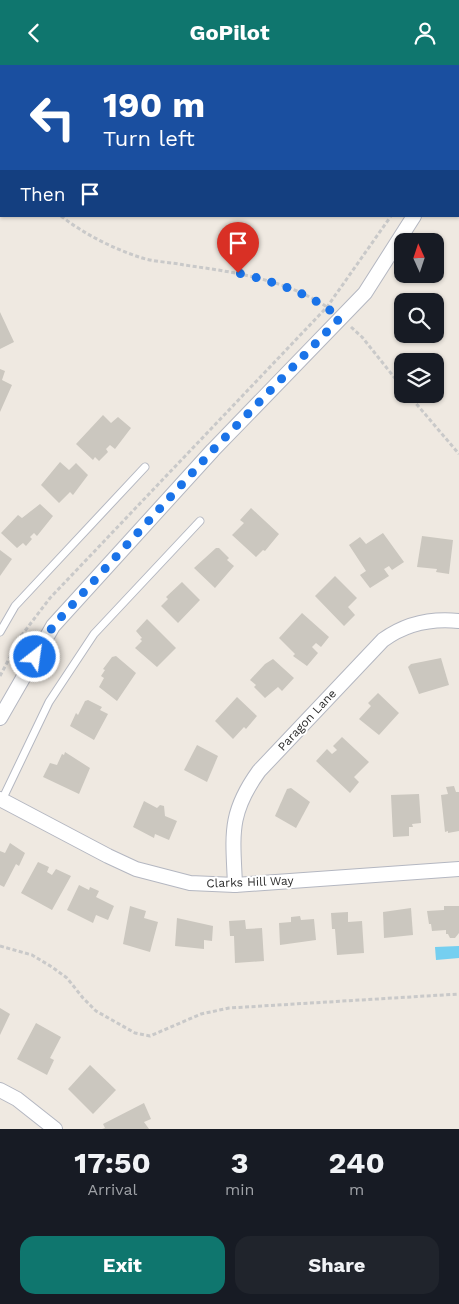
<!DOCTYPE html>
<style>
body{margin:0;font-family:"Work Sans",sans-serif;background:#20242c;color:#f1f3f6;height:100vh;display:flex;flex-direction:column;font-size:19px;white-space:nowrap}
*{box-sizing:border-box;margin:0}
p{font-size:16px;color:#9ea1a6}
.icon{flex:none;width:28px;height:28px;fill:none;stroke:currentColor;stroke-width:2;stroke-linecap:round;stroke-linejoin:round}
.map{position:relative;height:1064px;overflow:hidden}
.details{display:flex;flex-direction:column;background:#171b24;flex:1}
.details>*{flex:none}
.top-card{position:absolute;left:0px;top:0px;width:460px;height:152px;box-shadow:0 1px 4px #0004;background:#1a4fa0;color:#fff;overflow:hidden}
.needle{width:32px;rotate:357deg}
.fabs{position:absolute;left:394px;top:168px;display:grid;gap:10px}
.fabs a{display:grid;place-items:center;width:50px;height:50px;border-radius:10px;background:#171b24;box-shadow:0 1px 4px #0004;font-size:25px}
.pin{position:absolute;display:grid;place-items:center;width:42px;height:42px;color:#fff;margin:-51px -21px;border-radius:50% 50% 50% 0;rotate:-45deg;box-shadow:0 0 5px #0007}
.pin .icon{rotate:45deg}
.me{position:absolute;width:55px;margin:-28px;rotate:30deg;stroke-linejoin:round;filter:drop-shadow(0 0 4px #0008)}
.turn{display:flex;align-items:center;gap:18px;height:105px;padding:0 20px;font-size:22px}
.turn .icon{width:65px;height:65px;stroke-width:2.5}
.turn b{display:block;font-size:35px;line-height:42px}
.then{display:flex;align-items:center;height:48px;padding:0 20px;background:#0003;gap:10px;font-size:19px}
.eta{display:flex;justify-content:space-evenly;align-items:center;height:85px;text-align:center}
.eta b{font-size:30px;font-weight:700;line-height:35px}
.primary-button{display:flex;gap:10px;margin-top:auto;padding:10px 20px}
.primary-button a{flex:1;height:58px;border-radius:15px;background:#0f766e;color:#fff;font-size:20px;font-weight:700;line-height:58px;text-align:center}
.primary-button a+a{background:#20242c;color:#f1f3f6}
header{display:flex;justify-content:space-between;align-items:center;height:65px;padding:0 20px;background:#0f766e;color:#fff;font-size:22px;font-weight:700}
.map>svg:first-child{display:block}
.water{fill:#75cff0}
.building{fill:#cbc7bf}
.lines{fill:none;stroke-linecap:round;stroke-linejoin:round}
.service-casing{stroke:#b4b7c1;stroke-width:9}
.minor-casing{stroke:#b4b7c1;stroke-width:16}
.path{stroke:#c9c9c9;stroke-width:3;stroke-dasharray:4 2.5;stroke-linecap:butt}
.service{stroke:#fff;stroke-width:7}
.minor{stroke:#fff;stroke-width:14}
.route{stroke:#1a73e8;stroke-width:9;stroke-dasharray:0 16.2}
.labels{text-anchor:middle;stroke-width:4;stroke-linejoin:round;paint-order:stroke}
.street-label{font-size:12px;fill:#2e2e2e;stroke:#fff}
</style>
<header><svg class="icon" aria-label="back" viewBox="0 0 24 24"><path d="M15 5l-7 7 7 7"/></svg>GoPilot<svg class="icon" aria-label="person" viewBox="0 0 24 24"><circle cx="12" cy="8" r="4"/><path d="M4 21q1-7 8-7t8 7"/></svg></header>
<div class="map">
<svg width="459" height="1064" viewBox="0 0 459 1064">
<rect width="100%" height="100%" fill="#efe9e1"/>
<polygon class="water" points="459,881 459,893 436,895 435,882"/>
<g class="building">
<polygon points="0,247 14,277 0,284"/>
<polygon points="0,304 5,306 2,315 12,320 0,347"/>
<polygon points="103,350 111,358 118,352 131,363 115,384 110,380 106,384 108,387 99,396 95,392 93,395 76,379"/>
<polygon points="60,397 69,405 76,398 88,410 73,430 70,427 59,438 41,420"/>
<polygon points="40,439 53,451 37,471 34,468 30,472 32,474 26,481 23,478 17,483 1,468 18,450 22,453"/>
<polygon points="251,443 279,469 265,486 263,485 256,492 232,470 244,458 240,455"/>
<polygon points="383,468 404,497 392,505 389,501 384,504 389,511 370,523 360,510 366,506 349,480 360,472 366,479"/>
<polygon points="422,471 453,475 449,509 436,507 437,504 417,502"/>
<polygon points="216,483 219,483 229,493 227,495 234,501 215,523 194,503"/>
<polygon points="0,485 12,494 0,511"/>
<polygon points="335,511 357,533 348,542 355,550 344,561 315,531"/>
<polygon points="182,517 200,535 178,558 161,541 168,534 166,532"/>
<polygon points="302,548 329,572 321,582 316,578 312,582 318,588 307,601 293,591 295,589 279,573"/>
<polygon points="147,554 176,583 157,602 135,583 142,576 140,574 142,573 136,566"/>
<polygon points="116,591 136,608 117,636 99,622 104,613 101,611 105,605 103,604 112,592"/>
<polygon points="441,593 449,620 419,629 408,602 411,599"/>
<polygon points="273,594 294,613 282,626 278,622 265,633 254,622 256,620 250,615 265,599"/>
<polygon points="378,628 399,648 379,670 359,654 371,641 368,638"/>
<polygon points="237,632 257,651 246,664 244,662 233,674 215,656"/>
<polygon points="88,635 102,642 100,645 108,649 94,675 70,661 76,648 78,650 85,636"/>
<polygon points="342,672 369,697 354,712 359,717 350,728 316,696 327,684 332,689 337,685 333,681"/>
<polygon points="197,680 218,691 207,717 184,705"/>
<polygon points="65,687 90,703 79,729 43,712 50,698 57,700 62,689 64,690"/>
<polygon points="454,721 456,727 459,727 459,766 448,768 448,766 445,767 441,730 448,729 446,722"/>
<polygon points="291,723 310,737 296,763 275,751 287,724"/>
<polygon points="419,729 421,758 412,759 413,762 409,762 409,771 393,772 391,730"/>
<polygon points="144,736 157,743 160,740 164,741 165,751 177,756 169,775 155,769 154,773 133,762"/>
<polygon points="10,778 25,788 19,801 16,799 4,822 0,820 0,786 5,788"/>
<polygon points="38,797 49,802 47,807 52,810 56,804 71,811 52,845 21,828"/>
<polygon points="79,820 89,825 90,822 99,826 96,832 114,841 108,855 96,850 93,858 67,845"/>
<polygon points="130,841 146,846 144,853 158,857 150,887 123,879"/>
<polygon points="444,841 459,841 459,868 455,873 450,873 448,869 446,869 446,865 432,866 431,859 429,859 427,846 444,845"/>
<polygon points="411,843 413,870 384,873 383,847"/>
<polygon points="348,847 348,857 362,856 364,888 337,890 335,864 332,864 331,848"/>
<polygon points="300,851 301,855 314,854 316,875 280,880 279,858 291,857 291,852"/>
<polygon points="177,853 213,861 212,876 204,875 204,884 175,881"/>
<polygon points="245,855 246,864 262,863 264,896 235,898 234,871 230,871 229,856"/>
<polygon points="0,943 10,949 0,970"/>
<polygon points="36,958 61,972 50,993 54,995 47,1010 17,994"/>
<polygon points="90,1000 116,1025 93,1049 68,1024"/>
<polygon points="144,1038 151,1054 144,1057 149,1064 102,1064 105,1063 103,1059"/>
</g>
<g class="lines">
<defs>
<g id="service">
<polyline points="0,567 15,541 145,402"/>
<polyline points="2,735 49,637 94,569 200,456"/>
</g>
<g id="minor">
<polyline points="147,0 148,1"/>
<polyline points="317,1 318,0"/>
<polyline points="459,62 459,61"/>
<polyline points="0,653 53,561 213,385 365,228 414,151"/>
<polyline points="0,734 108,791 136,804 190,818 235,820 459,804"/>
<path d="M235 820C233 770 228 749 259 706L383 575C405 559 431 553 459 556"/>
<polyline points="0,1025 17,1034 55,1064"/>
</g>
</defs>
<use href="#service" class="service-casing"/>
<use href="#minor" class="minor-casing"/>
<g class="path">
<polyline points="459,4 459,3"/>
<polyline points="0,79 1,80"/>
<path d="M61 151C84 169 112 183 139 192 153 197 170 197 184 200 234 207 284 214 327 242"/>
<polyline points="351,262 362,272 402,322"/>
<polyline points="408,329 459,389"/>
<polyline points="0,611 21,571 50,533 327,242 391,151"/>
<polyline points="0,881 32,890 52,902 67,913 83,933 96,946 135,968 150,971 201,949 229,943 459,929"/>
</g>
<use href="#service" class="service"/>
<use href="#minor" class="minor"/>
</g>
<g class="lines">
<path class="route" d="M35 592 53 561 213 385 340 253C310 228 276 217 238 208"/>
</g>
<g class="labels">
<g class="street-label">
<text transform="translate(307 655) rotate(-47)" y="4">Paragon Lane</text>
<text transform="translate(250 817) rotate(-2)" y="4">Clarks Hill Way</text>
</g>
</g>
</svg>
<div class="fabs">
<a><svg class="needle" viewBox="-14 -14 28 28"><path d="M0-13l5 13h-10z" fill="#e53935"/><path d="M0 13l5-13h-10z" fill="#9ea1a6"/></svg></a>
<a><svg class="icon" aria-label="search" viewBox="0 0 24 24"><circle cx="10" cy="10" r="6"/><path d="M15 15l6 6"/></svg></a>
<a><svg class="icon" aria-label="layers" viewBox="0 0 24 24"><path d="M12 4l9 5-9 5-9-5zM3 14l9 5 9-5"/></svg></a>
</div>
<div class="pin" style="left:238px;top:208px;background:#d93025"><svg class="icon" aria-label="arrive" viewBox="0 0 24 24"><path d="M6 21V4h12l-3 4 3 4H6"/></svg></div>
<svg class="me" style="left:35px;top:592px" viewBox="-20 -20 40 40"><circle r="17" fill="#1a73e8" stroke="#fff" stroke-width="3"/><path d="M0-11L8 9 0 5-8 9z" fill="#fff"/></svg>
<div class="top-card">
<div class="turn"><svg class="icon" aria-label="left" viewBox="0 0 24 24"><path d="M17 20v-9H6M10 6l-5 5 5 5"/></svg><div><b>190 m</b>Turn left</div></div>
<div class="then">Then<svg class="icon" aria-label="arrive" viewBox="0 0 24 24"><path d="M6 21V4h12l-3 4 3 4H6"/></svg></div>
</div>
</div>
<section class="details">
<div class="eta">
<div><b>17:50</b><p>Arrival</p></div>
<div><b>3</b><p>min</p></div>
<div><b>240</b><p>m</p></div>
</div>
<div class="primary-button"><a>Exit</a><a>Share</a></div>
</section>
